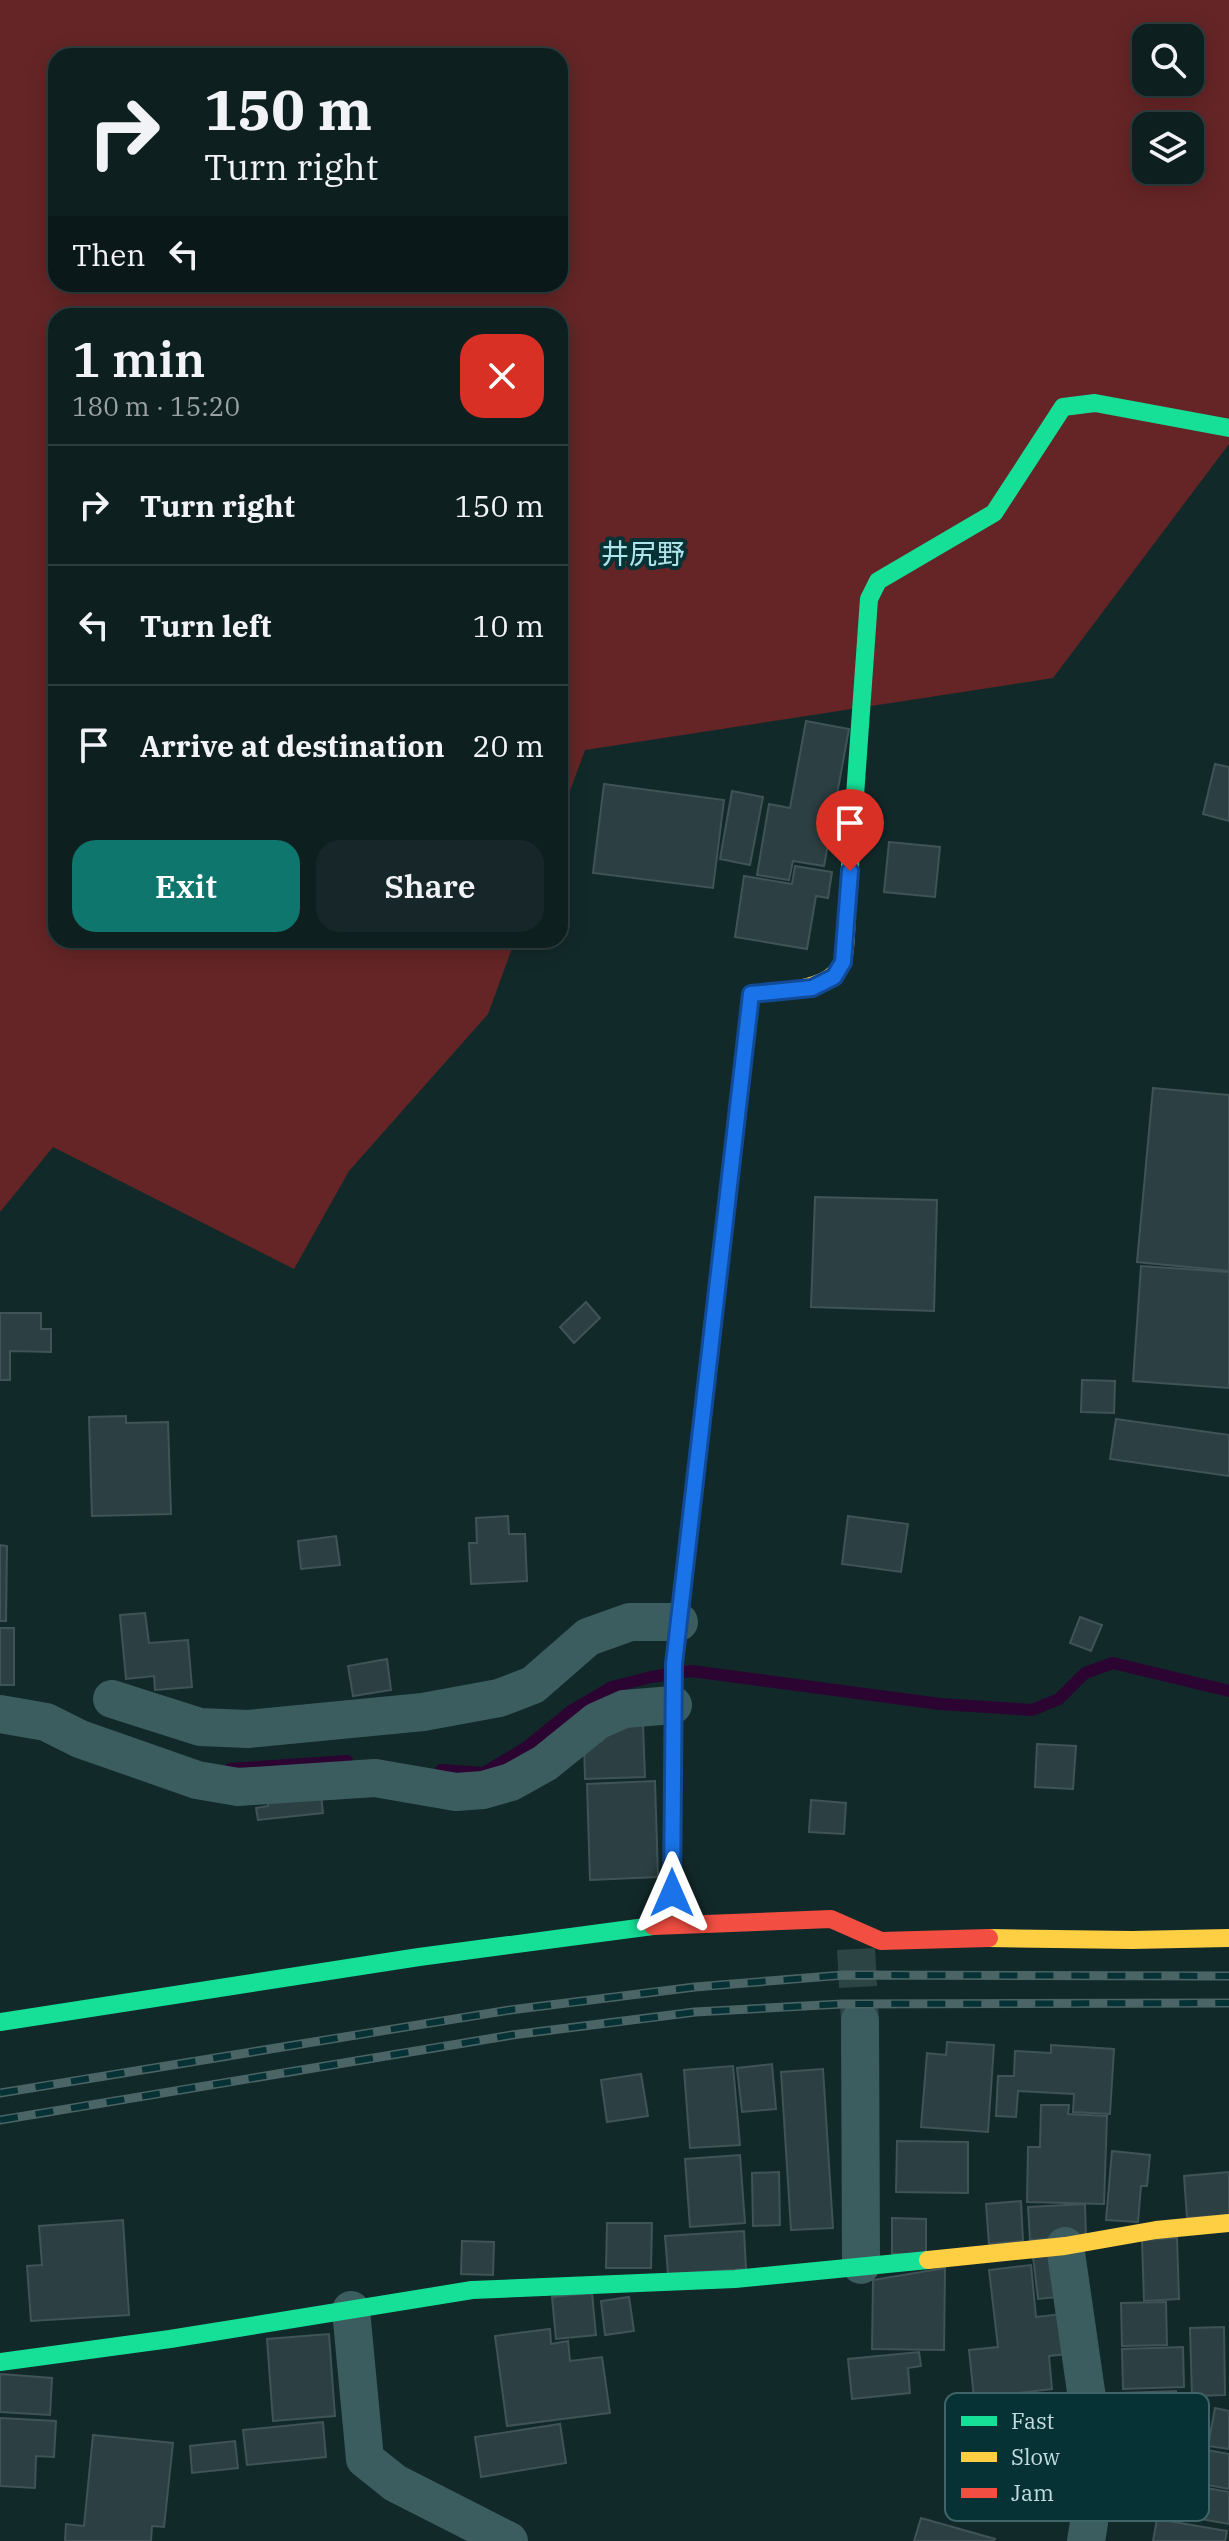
<!DOCTYPE html>
<meta charset="utf-8">
<style>
body{margin:0;font-family:"IBM Plex Serif","Noto Sans JP",serif;background:#172729;color:#f1f3f6;height:100vh;display:flex;flex-direction:column;font-size:30px;white-space:nowrap}
*{box-sizing:border-box;margin:0}
p{font-size:26px;color:#9ba2a5}
.icon{flex:none;width:44px;height:44px;fill:none;stroke:currentColor;stroke-width:2;stroke-linecap:round;stroke-linejoin:round}
.map{position:relative;flex:1;overflow:hidden}
.side{position:absolute;left:48px;top:308px;width:520px;height:640px;display:flex;flex-direction:column;background:#0e1f20;border-radius:24px;box-shadow:0 4px 20px #0003,0 0 0 2px #2e3d3e}
.side>*{flex:none}
.hud{position:absolute;left:48px;top:48px;width:520px;height:244px;border-radius:24px;box-shadow:0 4px 20px #0003,0 0 0 2px #2e3d3e;background:#0e1f20;color:#f1f3f6;overflow:hidden}
.tools{position:absolute;left:1132px;top:24px;display:grid;gap:16px}
.tools a{display:grid;place-items:center;width:72px;height:72px;border-radius:16px;background:#0e1f20;box-shadow:0 4px 20px #0003,0 0 0 2px #2e3d3e;font-size:40px}
.pin{position:absolute;display:grid;place-items:center;width:68px;height:68px;color:#fff;margin:-82px -34px;border-radius:50% 50% 50% 0;rotate:-45deg;box-shadow:0 0 8px #0007}
.pin .icon{rotate:45deg}
.me{position:absolute;width:88px;margin:-44px;rotate:0deg;stroke-linejoin:round;filter:drop-shadow(0 0 6px #0008)}
.turn{display:flex;align-items:center;gap:28px;height:168px;padding:0 24px;font-size:36px}
.turn .icon{width:104px;height:104px;stroke-width:2.5}
.turn b{display:block;font-size:56px;line-height:68px}
.then{display:flex;align-items:center;height:76px;padding:0 24px;background:#0003;gap:16px;font-size:30px}
.round{display:grid;place-items:center;flex:none;width:84px;height:84px;border-radius:24px;background:#172729}
.overview{display:flex;align-items:center;justify-content:space-between;height:136px;padding:0 24px}
h1{font-size:48px;font-weight:600;line-height:60px}
.action{display:flex;gap:16px;margin-top:auto;padding:16px 24px}
.action a{flex:1;height:92px;border-radius:24px;background:#0f766e;color:#fff;font-size:32px;font-weight:600;line-height:92px;text-align:center}
.action a+a{background:#172729;color:#f1f3f6}
ul{padding:0;list-style:none}
li{display:flex;align-items:center;gap:24px;height:120px;padding:0 24px;border-top:2px solid #2e3d3e}
li div{flex:1}
li b{display:block;font-size:30px}
li em{font-style:normal}
.map>svg:first-child{display:block}
.green{fill:#652526;fill-rule:evenodd}
.lines{fill:none;stroke-linecap:round;stroke-linejoin:round}
.stream{stroke:#2b0431;stroke-width:12}
.building{fill:#2c3f42;stroke:#405357;stroke-width:2}
.street-tunnel{stroke:#2d4445;stroke-width:38;stroke-dasharray:38 19;stroke-linecap:butt}
.street{stroke:#3c5d60;stroke-width:38}
.fast{stroke:#16e098;stroke-width:18}
.slow{stroke:#ffcf43;stroke-width:18}
.jam{stroke:#f24e42;stroke-width:18}
.rail-casing{stroke:#4b6466;stroke-width:9}
.rail{stroke:#073235;stroke-width:6;stroke-dasharray:18;stroke-linecap:butt}
.route-casing{stroke:#114b97;stroke-width:20}
.route{stroke:#1a73e8;stroke-width:14}
.labels{text-anchor:middle;stroke-width:8;stroke-linejoin:round;paint-order:stroke}
.quarter-label{font-size:28px;fill:#afe5ea;stroke:#073235}
.key{fill:#073235;stroke:#3f6568;stroke-width:2}
.key-label{font-size:22px;fill:#c3dcdf}
</style>
<div class="map">
<svg width="1229" height="2541" viewBox="0 0 1229 2541">
<rect width="100%" height="100%" fill="#12292a"/>
<path class="green" d="M0 0H1229V444L1053 678 585 750 560 818V316H56V940H515L488 1014 349 1171 294 1269 53 1147 0 1212ZM1146 38H1190V82H1146ZM56 56H560V284H56ZM1146 126H1190V170H1146Z"/>
<g class="lines">
<g class="stream">
<polyline points="230,1769 347,1761"/>
<polyline points="441,1770 484,1773 527,1747 571,1711 612,1687 651,1677 691,1671 940,1704 1032,1710 1059,1699 1085,1673 1113,1663 1229,1691"/>
</g>
</g>
<g class="building">
<polygon points="806,721 849,729 824,866 793,861 789,880 757,875 769,804 790,808"/>
<polygon points="1215,764 1229,767 1229,821 1203,814"/>
<polygon points="604,784 724,800 713,888 593,873"/>
<polygon points="732,791 763,797 750,865 720,859"/>
<polygon points="889,842 940,847 935,897 884,892"/>
<polygon points="795,866 832,872 828,898 816,896 807,949 735,937 744,876 792,884"/>
<polygon points="1153,1088 1229,1095 1229,1271 1137,1262"/>
<polygon points="815,1197 937,1200 934,1311 811,1307"/>
<polygon points="1141,1266 1229,1272 1229,1388 1133,1381"/>
<polygon points="586,1302 600,1318 574,1343 560,1327"/>
<polygon points="0,1313 41,1313 41,1329 51,1329 51,1352 10,1351 10,1380 0,1380"/>
<polygon points="1082,1380 1115,1381 1114,1413 1081,1412"/>
<polygon points="126,1416 126,1423 168,1422 171,1514 92,1516 89,1417"/>
<polygon points="1116,1419 1229,1435 1229,1476 1110,1459"/>
<polygon points="508,1516 509,1534 525,1534 527,1581 471,1584 469,1543 477,1543 476,1518"/>
<polygon points="848,1516 908,1524 901,1572 842,1564"/>
<polygon points="336,1536 340,1565 301,1569 298,1541"/>
<polygon points="0,1545 7,1546 6,1621 0,1621"/>
<polygon points="145,1613 149,1643 188,1640 192,1687 155,1690 154,1676 126,1679 120,1615"/>
<polygon points="1080,1617 1102,1625 1091,1651 1070,1643"/>
<rect x="0" y="1628" width="14" height="57"/>
<polygon points="387,1659 391,1690 353,1696 348,1666"/>
<polygon points="643,1725 645,1777 585,1779 584,1742 602,1741 602,1726"/>
<polygon points="1037,1744 1076,1746 1073,1789 1035,1787"/>
<polygon points="655,1781 658,1877 590,1880 587,1784"/>
<polygon points="321,1794 323,1813 258,1820 256,1808 268,1806 268,1801"/>
<polygon points="811,1800 846,1803 844,1834 809,1832"/>
<polygon points="947,2042 994,2045 988,2132 921,2127 927,2053 946,2055"/>
<polygon points="1051,2045 1114,2049 1110,2114 1073,2112 1074,2094 1018,2091 1016,2117 996,2116 998,2076 1014,2076 1015,2051 1051,2053"/>
<polygon points="772,2064 776,2109 742,2112 737,2068"/>
<polygon points="733,2066 740,2145 690,2148 684,2070"/>
<polygon points="823,2069 833,2228 791,2230 781,2072"/>
<polygon points="641,2074 648,2116 607,2122 601,2080"/>
<polygon points="1041,2105 1069,2105 1068,2114 1107,2116 1104,2204 1027,2202 1028,2147 1040,2147"/>
<polygon points="897,2141 968,2142 968,2193 896,2192"/>
<polygon points="1112,2151 1150,2155 1147,2186 1141,2186 1138,2222 1106,2220"/>
<polygon points="740,2155 745,2223 690,2227 685,2159"/>
<polygon points="779,2172 780,2225 753,2226 752,2173"/>
<polygon points="1229,2172 1229,2215 1187,2218 1184,2176"/>
<polygon points="1021,2201 1023,2241 989,2244 986,2204"/>
<polygon points="1085,2204 1086,2237 1030,2240 1028,2207"/>
<polygon points="892,2218 926,2219 926,2254 892,2254"/>
<polygon points="123,2220 129,2315 31,2321 27,2266 42,2265 39,2226"/>
<polygon points="607,2223 652,2223 651,2268 606,2268"/>
<polygon points="744,2231 746,2269 668,2274 665,2236"/>
<polygon points="1177,2238 1179,2299 1144,2301 1142,2240"/>
<polygon points="462,2241 494,2242 493,2275 461,2274"/>
<polygon points="1060,2252 1066,2296 1038,2299 1033,2256"/>
<polygon points="1031,2265 1036,2317 1072,2313 1077,2353 1049,2356 1052,2389 974,2398 969,2350 998,2347 989,2270"/>
<polygon points="945,2268 944,2350 872,2349 873,2280"/>
<polygon points="592,2293 596,2335 556,2339 552,2297"/>
<polygon points="629,2297 634,2331 605,2335 601,2301"/>
<polygon points="1166,2302 1167,2345 1122,2346 1121,2303"/>
<polygon points="1224,2327 1225,2395 1192,2396 1190,2328"/>
<polygon points="550,2329 551,2344 568,2341 570,2361 602,2357 610,2413 507,2426 495,2336"/>
<polygon points="329,2334 335,2416 273,2421 267,2339"/>
<polygon points="1183,2347 1184,2387 1123,2389 1122,2349"/>
<polygon points="919,2352 921,2366 908,2368 910,2393 852,2399 848,2359"/>
<polygon points="0,2374 52,2378 50,2415 0,2412"/>
<polygon points="1176,2391 1177,2424 1122,2426 1120,2393"/>
<polygon points="1215,2408 1229,2411 1229,2449 1208,2446"/>
<polygon points="0,2418 56,2421 54,2457 36,2456 35,2488 0,2486"/>
<polygon points="323,2422 326,2457 247,2465 243,2430"/>
<polygon points="560,2424 566,2463 481,2477 475,2437"/>
<polygon points="93,2435 173,2443 164,2527 152,2526 151,2541 65,2541 66,2524 84,2526"/>
<polygon points="235,2441 238,2468 192,2473 190,2446"/>
<polygon points="1173,2444 1229,2454 1229,2489 1166,2477"/>
<polygon points="1167,2481 1229,2492 1229,2524 1161,2512"/>
<polygon points="921,2518 995,2539 994,2541 914,2541"/>
<polygon points="1157,2519 1227,2531 1225,2541 1153,2541"/>
</g>
<g class="lines">
<polyline class="street-tunnel" points="856,1949 860,2021"/>
<g class="street">
<polyline points="112,1699 200,1727 248,1729 423,1712 499,1698 533,1685 588,1637 630,1622 679,1622"/>
<polyline points="0,1714 46,1722 80,1739 197,1780 238,1787 375,1778 456,1792 483,1790 511,1782 545,1763 597,1721 624,1709 673,1705"/>
<polyline points="860,2021 861,2265"/>
<polyline points="1065,2246 1088,2405 1089,2523 1086,2541"/>
<polyline points="351,2310 365,2459 395,2483 509,2541"/>
</g>
<g class="fast">
<polyline points="847,908 869,599 878,581 994,513 1063,407 1095,403 1229,428"/>
<polyline points="672,1924 674,1664 712,1333"/>
<polyline points="0,2022 419,1957 653,1926"/>
<polyline points="0,2362 170,2339 472,2290 735,2279 928,2260"/>
</g>
<g class="slow">
<path d="M712 1333 751 994C777 992 835 991 843 960 847 944 846 924 847 908"/>
<polyline points="989,1938 1132,1940 1229,1938"/>
<polyline points="928,2260 1065,2246 1156,2230 1229,2223"/>
</g>
<polyline class="jam" points="653,1926 831,1919 881,1941 989,1938"/>
<defs>
<g id="rail">
<polyline points="0,2093 510,2010 695,1987 844,1975 1229,1976"/>
<polyline points="0,2120 512,2035 695,2012 842,2004 1229,2003"/>
</g>
</defs>
<use href="#rail" class="rail-casing"/>
<use href="#rail" class="rail"/>
</g>
<g class="lines">
<defs>
<polyline id="route" points="672,1893 674,1664 751,994 812,988 834,977 843,962 850,871"/>
</defs>
<use href="#route" class="route-casing"/>
<use href="#route" class="route"/>
</g>
<g class="labels">
<g class="quarter-label">
<text x="643" y="564">井尻野</text>
</g>
</g>
<rect x="945" y="2393" width="264" height="128" rx="12" class="key"/>
<rect x="961" y="2416" width="36" height="10" fill="#16e098"/>
<rect x="961" y="2452" width="36" height="10" fill="#ffcf43"/>
<rect x="961" y="2488" width="36" height="10" fill="#f24e42"/>
<g class="key-label">
<text x="1011" y="2429">Fast</text>
<text x="1011" y="2465">Slow</text>
<text x="1011" y="2501">Jam</text>
</g>
</svg>
<div class="tools">
<a><svg class="icon" aria-label="search" viewBox="0 0 24 24"><circle cx="10" cy="10" r="6"/><path d="M15 15l6 6"/></svg></a>
<a><svg class="icon" aria-label="layers" viewBox="0 0 24 24"><path d="M12 4l9 5-9 5-9-5zM3 14l9 5 9-5"/></svg></a>
</div>
<div class="pin" style="left:850px;top:871px;background:#d93025"><svg class="icon" aria-label="arrive" viewBox="0 0 24 24"><path d="M6 21V4h12l-3 4 3 4H6"/></svg></div>
<svg class="me" style="left:672px;top:1893px" viewBox="-20 -20 40 40"><path d="M0-17L14 15 0 8-14 15z" fill="#1a73e8" stroke="#fff" stroke-width="4"/></svg>
<div class="hud">
<div class="turn"><svg class="icon" aria-label="right" viewBox="0 0 24 24"><path d="M7 20v-9h11M14 6l5 5-5 5"/></svg><div><b>150 m</b>Turn right</div></div>
<div class="then">Then<svg class="icon" aria-label="left" viewBox="0 0 24 24"><path d="M17 20v-9H6M10 6l-5 5 5 5"/></svg></div>
</div>
<section class="side">
<div class="overview"><div><h1>1 min</h1><p>180 m · 15:20</p></div><a class="round" style="background:#d93025;color:#fff"><svg class="icon" aria-label="close" viewBox="0 0 24 24"><path d="M6 6l12 12M18 6L6 18"/></svg></a></div>
<ul>
<li><svg class="icon" aria-label="right" viewBox="0 0 24 24"><path d="M7 20v-9h11M14 6l5 5-5 5"/></svg><div><b>Turn right</b></div><em>150 m</em></li>
<li><svg class="icon" aria-label="left" viewBox="0 0 24 24"><path d="M17 20v-9H6M10 6l-5 5 5 5"/></svg><div><b>Turn left</b></div><em>10 m</em></li>
<li><svg class="icon" aria-label="arrive" viewBox="0 0 24 24"><path d="M6 21V4h12l-3 4 3 4H6"/></svg><div><b>Arrive at destination</b></div><em>20 m</em></li>
</ul>
<div class="action"><a>Exit</a><a>Share</a></div>
</section>
</div>
